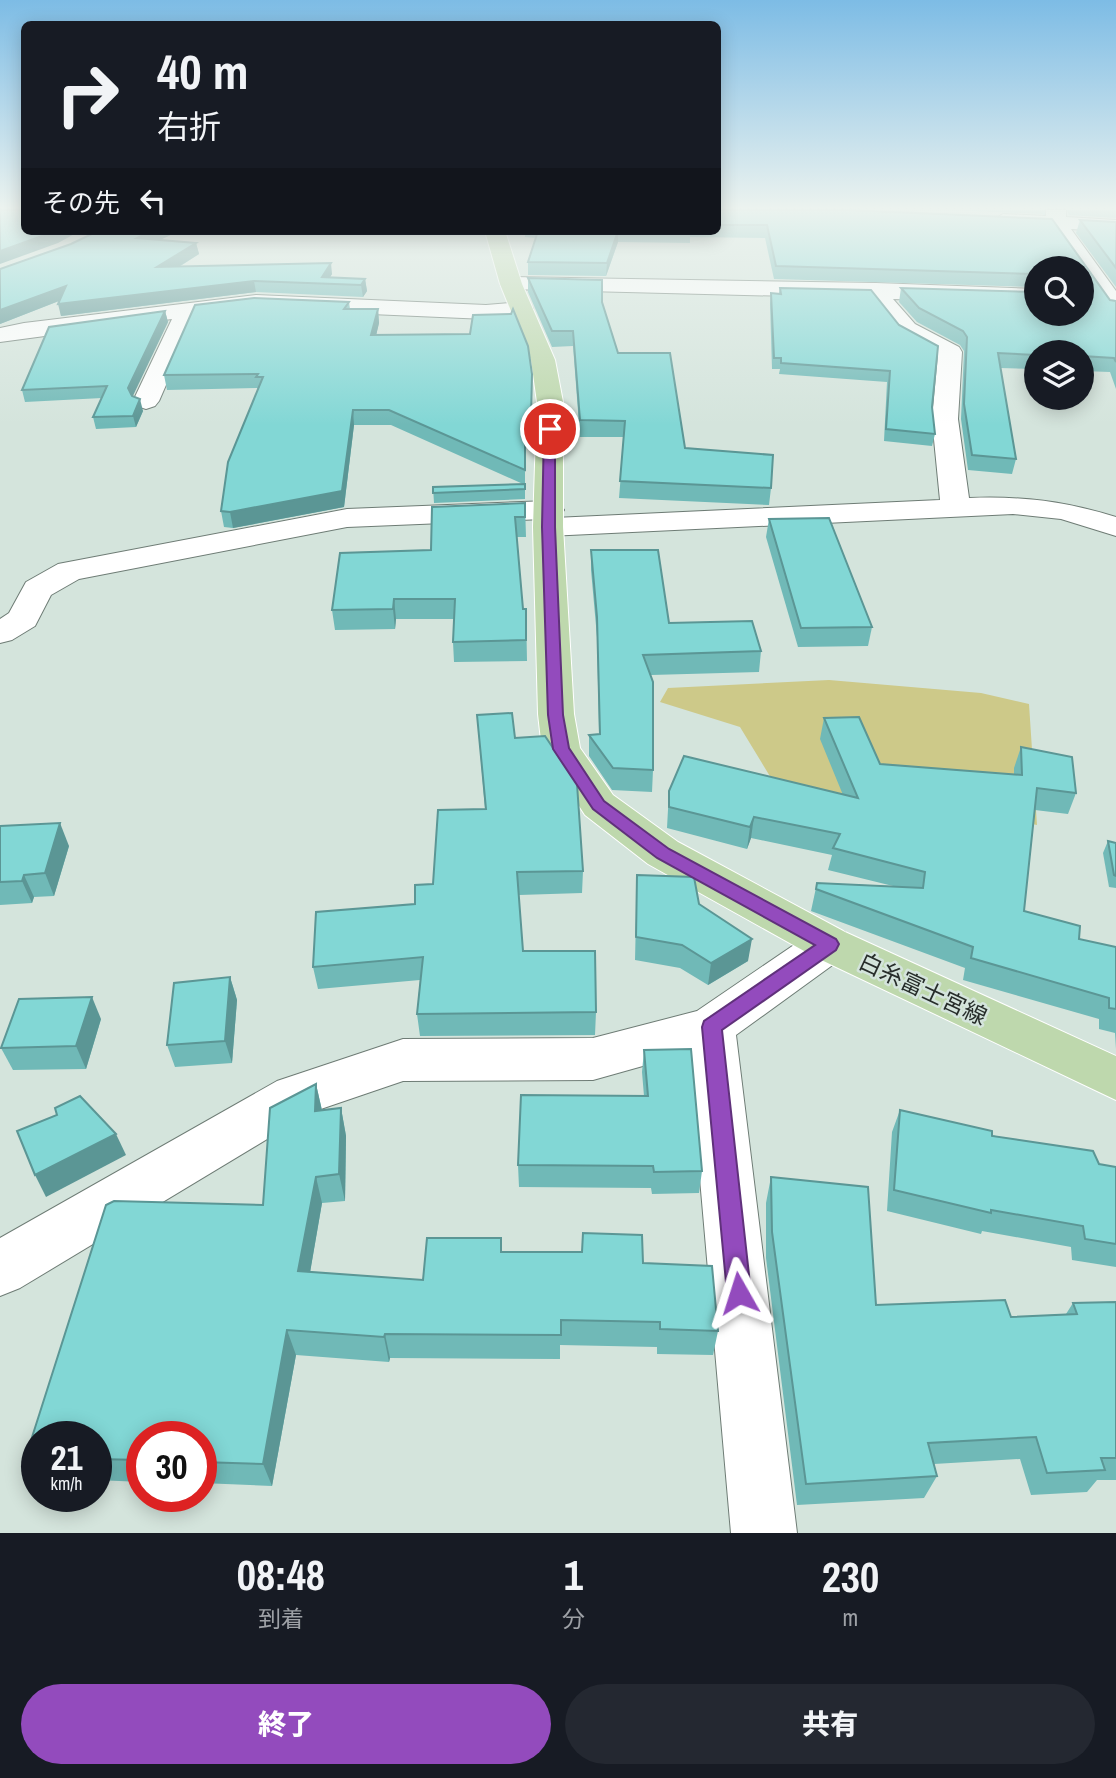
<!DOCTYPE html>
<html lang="ja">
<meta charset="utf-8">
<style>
body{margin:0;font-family:"Archivo Narrow","Noto Sans JP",sans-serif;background:#242831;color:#f1f3f6;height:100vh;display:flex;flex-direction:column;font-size:26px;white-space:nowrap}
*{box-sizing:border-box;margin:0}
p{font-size:23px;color:#9ea1a6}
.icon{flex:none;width:38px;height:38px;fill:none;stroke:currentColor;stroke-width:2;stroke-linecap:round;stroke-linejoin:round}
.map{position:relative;height:1533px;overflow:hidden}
.sheet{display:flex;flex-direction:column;background:#171b24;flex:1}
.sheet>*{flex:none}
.guide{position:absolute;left:21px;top:21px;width:700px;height:214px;border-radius:10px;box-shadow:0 4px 18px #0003;background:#171b24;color:#f1f3f6;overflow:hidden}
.fabs{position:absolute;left:1024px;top:256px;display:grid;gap:14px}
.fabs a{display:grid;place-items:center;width:70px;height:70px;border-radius:50%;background:#171b24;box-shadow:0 4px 18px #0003;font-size:35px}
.speed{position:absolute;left:21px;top:1421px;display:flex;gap:14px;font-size:35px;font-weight:700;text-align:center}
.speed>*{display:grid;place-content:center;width:91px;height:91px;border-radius:50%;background:#171b24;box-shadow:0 4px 18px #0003;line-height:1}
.speed small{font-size:18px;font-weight:400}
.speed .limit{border:10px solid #d22;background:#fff;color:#111}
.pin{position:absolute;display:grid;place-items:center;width:60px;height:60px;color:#fff;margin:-30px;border:4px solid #fff;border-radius:50%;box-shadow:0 2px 7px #0007}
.me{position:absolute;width:77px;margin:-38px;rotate:354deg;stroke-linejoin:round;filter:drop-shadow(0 0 5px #0008)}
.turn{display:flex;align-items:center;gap:24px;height:147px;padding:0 21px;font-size:32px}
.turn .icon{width:91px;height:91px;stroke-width:2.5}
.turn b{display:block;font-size:49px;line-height:60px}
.then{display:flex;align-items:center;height:66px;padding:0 21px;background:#0003;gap:14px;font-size:26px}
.eta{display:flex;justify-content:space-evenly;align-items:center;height:119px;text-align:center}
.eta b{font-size:42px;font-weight:800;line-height:49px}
.action{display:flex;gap:14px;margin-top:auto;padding:14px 21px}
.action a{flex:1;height:80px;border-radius:42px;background:#934bbd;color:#fff;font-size:28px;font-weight:800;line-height:80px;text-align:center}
.action a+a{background:#242831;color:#f1f3f6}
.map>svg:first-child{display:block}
.green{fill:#cdc989}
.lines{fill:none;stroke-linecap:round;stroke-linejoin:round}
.stream{fill:#7cc7e1;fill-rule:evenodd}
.minor-casing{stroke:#6e7c75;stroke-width:2}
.major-casing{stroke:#fff;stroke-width:2}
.minor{fill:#fff;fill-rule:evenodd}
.major{fill:#bed8ad;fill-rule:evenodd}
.wall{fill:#70b9b7}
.shaded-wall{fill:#5b9695}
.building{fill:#82d7d5;stroke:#5b9695;stroke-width:2}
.route{fill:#934bbd;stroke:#60317b;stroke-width:2}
.labels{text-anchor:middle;stroke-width:5;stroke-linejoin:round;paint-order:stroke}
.street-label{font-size:23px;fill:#272d2a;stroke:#d4e4dc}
</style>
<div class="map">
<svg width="1116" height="1533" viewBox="0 0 1116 1533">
<rect width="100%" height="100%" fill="#d4e4dc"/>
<polygon class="green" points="829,680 981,693 1029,704 1037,825 877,791 833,805 782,796 740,727 660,702 668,688"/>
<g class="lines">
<polygon class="stream" points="1042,210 1048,210 1052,233 1047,232"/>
<defs>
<g id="minor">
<polygon points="1046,210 1066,210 1066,217 1116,220 1116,232 1071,229 1116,291 1116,314 1108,312 1082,274 1082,268 1077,268 1050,228 1003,226 993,220 1003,214 1046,216"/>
<path d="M511 277 876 283 1036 289V303L893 299 915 324 959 347 962 352 958 419 969 498C1023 496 1064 501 1116 517V536L1061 519 1013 514 548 536 537 533 533 527 537 521 543 519 347 527 79 579 51 595 35 626 12 640 0 643V619L9 613 26 582 58 564 347 509 549 501 559 504 564 510 559 516 554 518 940 500 932 419 938 355 898 333 871 298 503 289 500 284 503 279Z"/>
<polygon points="256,295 486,305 522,302 530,304 533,309 530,314 486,319 256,309 196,316 159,401 155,406 146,409 137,406 133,401 172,319 0,342 0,328 24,323"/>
<polygon points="829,927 845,932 851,944 845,956 736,1035 797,1533 731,1533 689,1053 593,1080 403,1081 312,1112 20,1288 0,1296 0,1238 277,1081 403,1039 593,1038 697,1011 813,932"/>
</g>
<polygon id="major" points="485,231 505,231 522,284 555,360 563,402 563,527 574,714 580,748 613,795 678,842 845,932 1116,1056 1116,1100 813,956 648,864 585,815 542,749 538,714 533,527 537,402 531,360 500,284"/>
</defs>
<use href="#minor" class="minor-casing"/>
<use href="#major" class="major-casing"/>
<use href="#minor" class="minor"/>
<use href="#major" class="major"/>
</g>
<g class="wall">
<polygon points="718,210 1052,219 1110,300 1116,301 1116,389 1110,372 1082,371 1082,352 1036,352 1036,369 1000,368 1016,459 1012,474 968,470 961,419 964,351 960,345 917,322 899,302 901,288 1082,313 1036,268 1036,287 774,279 765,238 690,237 690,243 618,242 606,276 528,275 528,262 536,238 525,237 525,231 718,231"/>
<polygon points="952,210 1045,210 1043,214"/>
<polygon points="1067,210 1116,210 1116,218 1069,215"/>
<polygon points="1080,220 1116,222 1116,287 1076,233"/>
<polygon points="98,231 177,231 177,232 160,240 196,243 199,254 179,267 332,274 330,277 365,279 367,291 363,297 256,292 61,316 59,301 0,324 0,269 71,244"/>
<polygon points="528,278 602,302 618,353 685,448 771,488 769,505 619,498 624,437 580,437 573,346 552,347 528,292"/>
<polygon points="780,288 871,290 932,407 935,434 932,446 884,441 887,382 779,374 780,369 772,369 770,304 771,293 779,293"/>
<polygon points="349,302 350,309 378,309 379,323 376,335 532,389 531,432 525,433 525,499 434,503 433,487 523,484 391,425 354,425 344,507 233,528 224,527 221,511 258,388 167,390 164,375"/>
<polygon points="165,311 168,322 132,396 143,411 136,427 96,429 93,417 102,398 25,402 22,390"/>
<polygon points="525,503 526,537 517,537 523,609 526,609 527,661 454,662 453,642 454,619 396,619 395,629 335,630 332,610 431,550"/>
<polygon points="769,519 872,627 868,646 798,647 766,537"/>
<polygon points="591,550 669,623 761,651 759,672 651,675 653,770 652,792 612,790 589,756 589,735 599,734 597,637 591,570"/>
<polygon points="477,715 515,738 583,871 582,893 519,895 523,951 596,1012 595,1035 420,1036 417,1014 420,980 318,989 313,967 415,904 433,884 485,809"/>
<polygon points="824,718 880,764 1014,775 1014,768 1021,747 1076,793 1068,814 1035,810 1024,911 1079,939 1116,947 1116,1049 1115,1033 1099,1029 1099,1019 963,980 965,968 811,911 817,883 893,886 828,870 832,855 751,838 747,849 667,828 669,791 843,795 820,739"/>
<polygon points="0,826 69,846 54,896 34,897 32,903 0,905"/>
<polygon points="1108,841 1116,843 1116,888 1109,887 1103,853"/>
<polygon points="637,875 699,904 748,961 708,985 680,968 635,960"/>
<polygon points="230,977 237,1000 232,1063 175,1067 167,1045"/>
<polygon points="101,1019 86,1069 13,1070 1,1048"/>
<polygon points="644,1050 702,1171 699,1193 652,1194 651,1188 519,1187 518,1165 644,1096 642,1072"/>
<polygon points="316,1084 322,1110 341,1108 346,1136 345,1201 322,1203 310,1272 423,1280 427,1238 501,1238 502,1252 582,1252 583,1233 642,1235 643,1263 712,1266 718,1331 713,1355 657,1354 657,1347 560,1345 560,1359 390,1358 389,1362 296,1355 272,1486 201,1483 201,1437 142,1437 142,1482 96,1480 96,1437 37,1437 37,1470 26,1456 106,1205 114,1201 263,1205 270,1108"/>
<polygon points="900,1110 1099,1164 1116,1167 1116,1267 1072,1260 1071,1247 982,1231 981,1234 887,1211 892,1132"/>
<polygon points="771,1177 876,1305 1011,1317 1066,1314 1073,1303 1116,1302 1116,1480 1097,1480 1087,1492 1031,1495 1020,1459 934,1464 937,1476 924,1498 797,1505 766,1258 766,1203"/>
</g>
<g class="shaded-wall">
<polygon points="56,231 80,231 58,243 0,264 0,251"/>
<polygon points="152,231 177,231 177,232 140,249 137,238"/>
<polygon points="618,231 618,242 606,276 607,263"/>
<polygon points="196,243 199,254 159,279 157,267"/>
<polygon points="331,263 332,274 326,284 322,277"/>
<polygon points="365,279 367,291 363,297 361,285"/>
<polygon points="254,281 256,292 61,316 58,304"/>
<polygon points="66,286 69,297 0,324 0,310"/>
<polygon points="378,309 379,323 373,349 371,335"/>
<polygon points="165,311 168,322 131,400 128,388"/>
<polygon points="140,399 143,411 136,427 133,416"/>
<polygon points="353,410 354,425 344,507 233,528 230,512"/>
<polygon points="394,599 396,619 395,629 393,609"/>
<polygon points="754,817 751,838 747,849 750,827"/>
<polygon points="60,823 69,846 54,896 45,873"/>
<polygon points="24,875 34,897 32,903 22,881"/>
<polygon points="752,939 748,961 708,985 711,963"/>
<polygon points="230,977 237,1000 232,1063 225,1041"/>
<polygon points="92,997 101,1019 86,1069 76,1046"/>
<polygon points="316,1084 322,1111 315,1111"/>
<polygon points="341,1108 346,1136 345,1201 339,1174"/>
<polygon points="116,1134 126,1155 46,1197 35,1175"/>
<polygon points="316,1177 322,1203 306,1296 298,1271"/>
<polygon points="287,1330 296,1355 272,1486 263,1464"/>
<polygon points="385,1334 390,1358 389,1362 384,1337"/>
</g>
<g class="building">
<polygon points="0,210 24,210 24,231 56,231 0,251"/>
<polygon points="718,210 849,210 1052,219 1110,300 1116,301 1116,362 1114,358 1082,356 1082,352 1036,352 1036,355 998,353 1016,459 972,455 964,404 967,337 963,331 919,308 901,288 1036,292 1036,313 1082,313 1082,268 1036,268 1036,274 776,266 767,225 718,225"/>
<polygon points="1080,220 1116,222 1116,268"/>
<polygon points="98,231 152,231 137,238 196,243 157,267 331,263 322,277 365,279 361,285 254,281 58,304 66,286 0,310 0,269 71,244"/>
<polygon points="538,231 618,231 607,263 528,262"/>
<polygon points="528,278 602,280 602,302 618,353 670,353 685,448 773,455 771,488 620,481 625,421 580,420 573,331 552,331"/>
<polygon points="780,288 871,290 899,325 938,346 932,407 935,434 886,429 890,371 781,363 781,358 774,358 771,293 781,294"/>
<polygon points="254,298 349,302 344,309 378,309 371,335 470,334 473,315 511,314 513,309 528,346 532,374 531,417 525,417 525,470 389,410 353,410 342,491 230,512 221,511 228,462 263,377 256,377 258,374 164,375 195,305"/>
<polygon points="165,311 128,388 132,396 140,399 133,416 93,417 107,386 22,390 49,327"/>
<polygon points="525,484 525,489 433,493 433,487"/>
<polygon points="525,503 525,517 515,517 523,609 526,609 526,640 453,642 455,599 394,599 393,609 332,610 340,553 431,550 432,507"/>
<polygon points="829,518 872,627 801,628 769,519"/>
<polygon points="591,550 658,550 669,623 752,621 761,651 643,655 653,682 653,770 613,768 589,735 600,734 597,617"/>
<polygon points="512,713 515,738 545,736 577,784 583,871 517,872 523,951 595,951 596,1012 417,1014 423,957 313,967 316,912 415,904 415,885 433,884 438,810 486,809 477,715"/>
<polygon points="859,717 880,764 1022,775 1021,747 1072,757 1076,793 1037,788 1024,911 1080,926 1079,939 1116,947 1116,1009 1109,1008 1109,998 971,958 973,947 816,889 817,883 923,888 925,872 833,848 840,834 754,817 750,827 669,807 669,791 684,756 858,798 824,718"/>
<polygon points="60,823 45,873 24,875 22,881 0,882 0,826"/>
<polygon points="1108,841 1116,843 1116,876 1114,875"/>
<polygon points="637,875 694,877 699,904 752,939 711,963 682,945 636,937"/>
<polygon points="230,977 225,1041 167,1045 174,983"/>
<polygon points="92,997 76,1046 1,1048 19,999"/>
<polygon points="691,1049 702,1171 654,1172 653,1166 518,1165 521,1095 648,1096 644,1050"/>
<polygon points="316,1084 315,1111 341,1108 339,1174 316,1177 298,1271 423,1280 427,1238 501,1238 501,1252 582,1252 583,1233 642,1235 643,1263 712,1266 718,1331 660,1329 660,1322 561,1320 561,1335 385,1334 384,1337 287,1330 263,1464 201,1462 201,1437 142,1437 142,1460 96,1459 96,1437 37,1437 37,1457 26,1456 106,1205 114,1201 263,1205 270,1108"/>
<polygon points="80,1096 116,1134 35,1175 17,1131 57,1115 55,1108"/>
<polygon points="900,1110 992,1131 992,1136 1093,1151 1099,1164 1116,1167 1116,1244 1085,1239 1083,1226 991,1210 991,1213 894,1190"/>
<polygon points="771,1177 868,1187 876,1305 1005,1300 1011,1317 1077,1314 1073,1303 1116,1302 1116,1458 1101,1458 1105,1470 1047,1473 1036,1437 928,1443 937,1476 806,1484 772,1232"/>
</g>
<linearGradient id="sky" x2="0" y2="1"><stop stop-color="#7dbce5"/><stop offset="0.49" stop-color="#ecf3ef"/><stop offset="1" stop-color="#ecf3ef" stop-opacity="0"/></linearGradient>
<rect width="1116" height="425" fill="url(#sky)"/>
<polygon class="route" points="550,426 555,429 555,527 563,715 569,748 604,801 669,849 836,939 839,944 836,950 722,1030 751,1293 748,1301 739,1305 731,1301 727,1293 702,1027 704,1021 815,945 657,858 593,809 553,749 548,715 542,527 544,429"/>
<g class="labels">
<g class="street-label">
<text transform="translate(923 989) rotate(25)" y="8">白糸富士宮線</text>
</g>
</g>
</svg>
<div class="fabs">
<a><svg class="icon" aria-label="search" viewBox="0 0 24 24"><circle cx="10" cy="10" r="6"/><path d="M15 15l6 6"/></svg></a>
<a><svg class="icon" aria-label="layers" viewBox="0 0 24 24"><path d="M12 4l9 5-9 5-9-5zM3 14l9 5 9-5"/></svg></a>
</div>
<div class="speed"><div>21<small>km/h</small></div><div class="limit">30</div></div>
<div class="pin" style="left:550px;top:429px;background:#d93025"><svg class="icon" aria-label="arrive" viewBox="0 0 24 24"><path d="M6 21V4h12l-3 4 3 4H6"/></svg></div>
<svg class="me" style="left:739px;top:1293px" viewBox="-20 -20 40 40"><path d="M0-17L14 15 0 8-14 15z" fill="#934bbd" stroke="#fff" stroke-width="4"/></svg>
<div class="guide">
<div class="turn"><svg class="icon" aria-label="right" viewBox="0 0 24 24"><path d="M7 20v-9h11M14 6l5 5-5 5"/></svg><div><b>40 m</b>右折</div></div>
<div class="then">その先<svg class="icon" aria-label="left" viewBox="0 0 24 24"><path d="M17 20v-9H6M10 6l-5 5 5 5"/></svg></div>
</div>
</div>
<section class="sheet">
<div class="eta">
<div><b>08:48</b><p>到着</p></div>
<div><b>1</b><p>分</p></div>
<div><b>230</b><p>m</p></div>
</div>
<div class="action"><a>終了</a><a>共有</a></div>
</section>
